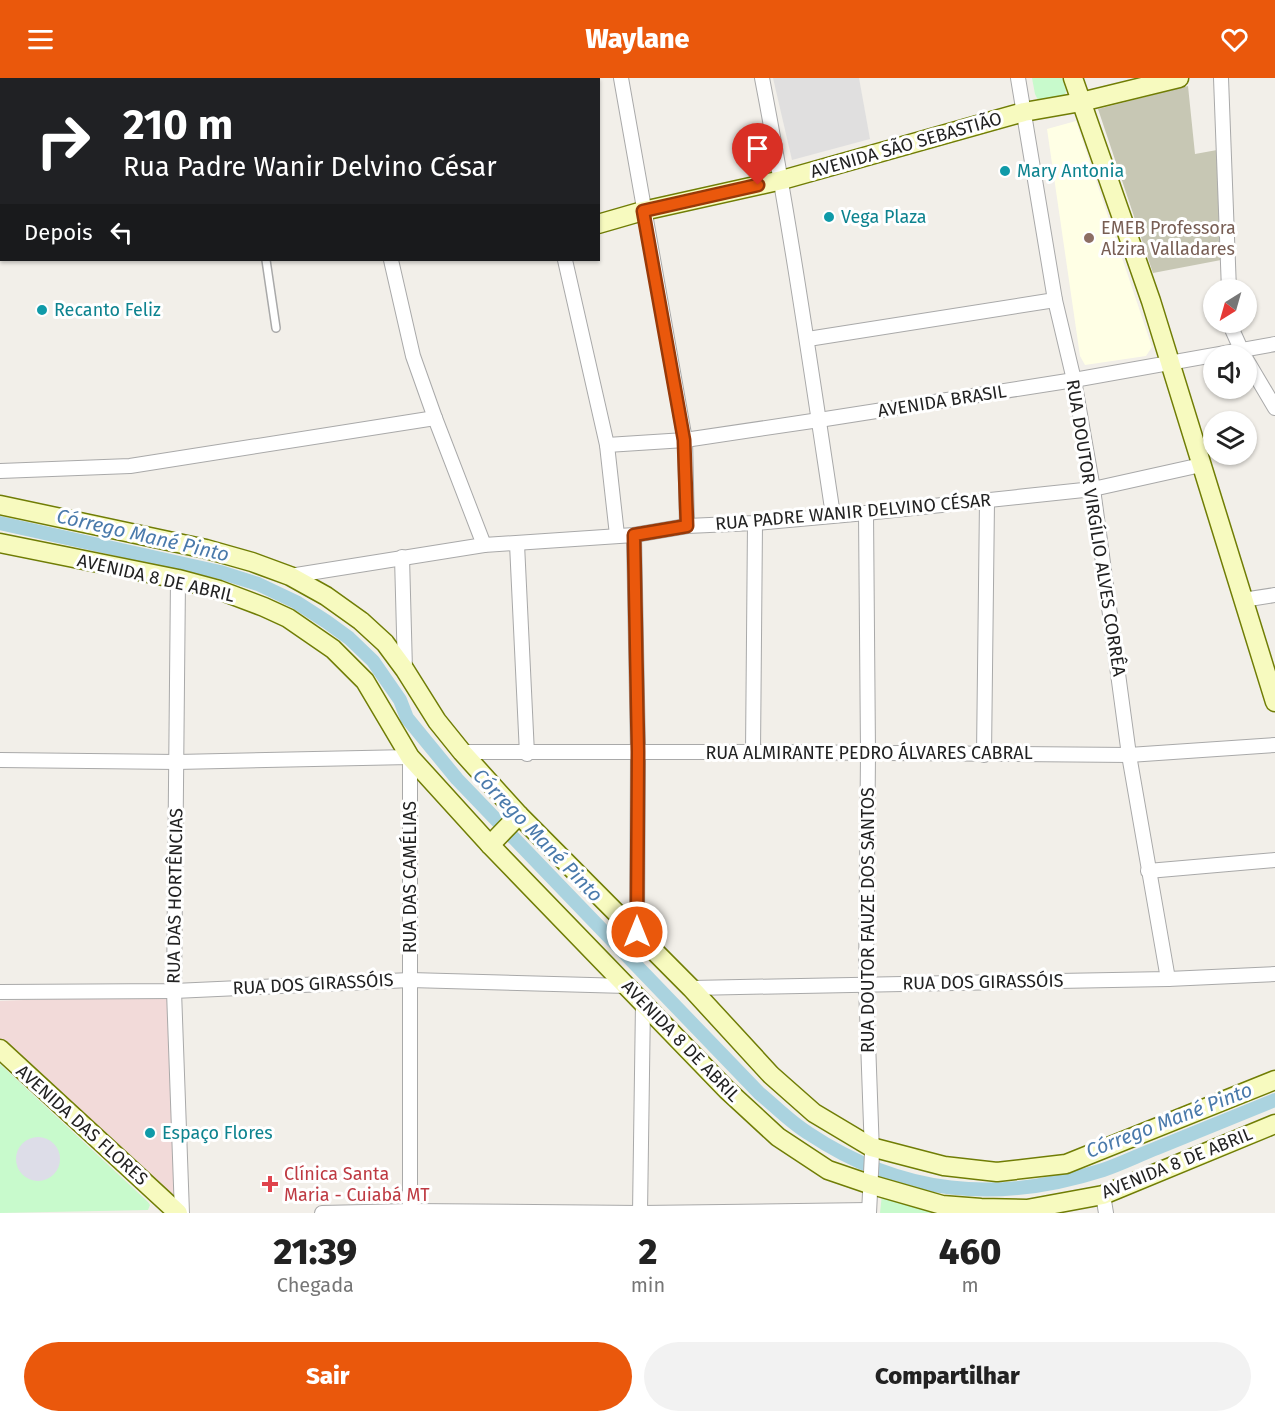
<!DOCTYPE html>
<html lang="pt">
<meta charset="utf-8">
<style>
body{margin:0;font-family:"Fira Sans",sans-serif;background:#f2f2f2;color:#222;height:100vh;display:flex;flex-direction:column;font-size:22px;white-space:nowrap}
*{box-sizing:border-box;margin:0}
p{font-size:20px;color:#767676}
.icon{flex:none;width:33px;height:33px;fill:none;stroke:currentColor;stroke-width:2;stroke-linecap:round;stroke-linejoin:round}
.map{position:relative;height:1135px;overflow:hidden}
.side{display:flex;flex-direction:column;background:#fff;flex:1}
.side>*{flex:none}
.hud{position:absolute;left:0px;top:0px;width:600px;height:183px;box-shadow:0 2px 4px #0004;background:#202124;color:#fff;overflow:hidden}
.needle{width:39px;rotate:217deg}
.controls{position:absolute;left:1203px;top:201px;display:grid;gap:12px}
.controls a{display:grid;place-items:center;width:54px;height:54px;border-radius:50%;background:#fff;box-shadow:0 2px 4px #0004;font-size:30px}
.pin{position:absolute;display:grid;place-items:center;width:51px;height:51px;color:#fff;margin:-62px -26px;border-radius:50% 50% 50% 0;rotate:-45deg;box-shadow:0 0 6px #0007}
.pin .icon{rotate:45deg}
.me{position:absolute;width:66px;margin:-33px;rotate:0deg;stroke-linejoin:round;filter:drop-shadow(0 0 4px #0008)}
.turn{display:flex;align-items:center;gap:21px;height:126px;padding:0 24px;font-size:27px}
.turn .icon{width:78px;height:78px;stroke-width:2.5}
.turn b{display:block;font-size:42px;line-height:51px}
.then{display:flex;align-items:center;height:57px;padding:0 24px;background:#0003;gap:12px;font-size:22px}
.eta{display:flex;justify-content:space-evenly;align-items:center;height:102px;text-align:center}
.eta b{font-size:36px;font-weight:800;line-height:42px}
.button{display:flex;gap:12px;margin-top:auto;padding:12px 24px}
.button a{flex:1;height:69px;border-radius:36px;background:#ea580c;color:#fff;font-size:24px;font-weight:800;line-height:69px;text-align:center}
.button a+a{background:#f2f2f2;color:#222}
header{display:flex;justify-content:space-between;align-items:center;height:78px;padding:0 24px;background:#ea580c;color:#fff;font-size:27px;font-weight:800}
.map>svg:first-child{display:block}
.residential{fill:#e0dfdf}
.commercial{fill:#f2dad9}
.education{fill:#ffffe5}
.construction{fill:#c7c7b4}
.park{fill:#c8facc}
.plaza{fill:#dddde8}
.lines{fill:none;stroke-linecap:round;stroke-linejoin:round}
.canal{stroke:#aad3df;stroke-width:14}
.lane-casing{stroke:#a9a9a9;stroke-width:10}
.street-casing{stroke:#a9a9a9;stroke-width:16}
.secondary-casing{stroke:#707d05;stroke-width:21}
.lane{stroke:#fff;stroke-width:7}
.street{stroke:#fff;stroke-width:14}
.secondary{stroke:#f7fabf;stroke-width:18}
.route-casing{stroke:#983908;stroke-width:15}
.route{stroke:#ea580c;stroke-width:10}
.culture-dot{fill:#0f9aa8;stroke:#fff;stroke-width:2}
.education-dot{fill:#8d6e63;stroke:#fff;stroke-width:2}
.health-dot{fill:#e0444e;stroke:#fff;stroke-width:2}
.labels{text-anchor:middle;stroke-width:6;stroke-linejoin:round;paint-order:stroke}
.street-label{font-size:18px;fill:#222;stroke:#fff}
.culture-label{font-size:18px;fill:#0d838f;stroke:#fff;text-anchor:start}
.education-label{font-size:18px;fill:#785e54;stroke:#fff;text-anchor:start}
.health-label{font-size:18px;fill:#be3a42;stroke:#fff;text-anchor:start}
.water-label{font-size:20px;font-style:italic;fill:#4a7aab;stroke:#fff}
</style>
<header><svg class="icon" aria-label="menu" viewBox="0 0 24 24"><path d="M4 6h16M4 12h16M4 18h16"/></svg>Waylane<svg class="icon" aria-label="heart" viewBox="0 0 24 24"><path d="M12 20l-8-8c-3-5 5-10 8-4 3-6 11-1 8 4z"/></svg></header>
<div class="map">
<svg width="1275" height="1135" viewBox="0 0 1275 1135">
<rect width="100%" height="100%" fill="#f2efe9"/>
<polygon class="residential" points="773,0 859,0 870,61 792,82"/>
<polygon class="commercial" points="169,916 176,1129 0,960 0,923"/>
<polygon class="education" points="1076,43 1152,269 1146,278 1085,287 1080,278 1047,51"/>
<polygon class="construction" points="1188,8 1195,76 1217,72 1221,182 1153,195 1098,31"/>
<g class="park">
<polygon points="1032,0 1062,0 1066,12 1065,19 1039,24 1035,16"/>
<polygon points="0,986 148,1124 150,1127 148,1132 0,1135"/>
<polygon points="882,1116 977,1135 880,1135"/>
</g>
<circle class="plaza" cx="38" cy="1081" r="22"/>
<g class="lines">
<path class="canal" d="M0 445 220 494 258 506 296 524 327 544 349 560 373 583 400 622 407 640 457 701 759 1015C775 1028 790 1044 808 1055 901 1117 997 1126 1103 1092 1121 1086 1139 1077 1157 1070 1197 1054 1236 1038 1275 1022"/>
<defs>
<polyline id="lane" points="266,182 276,250"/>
<g id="street">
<polyline points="621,0 685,362 687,448"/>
<path d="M762 0C790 145 811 291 833 437"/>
<polyline points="1018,0 1055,222 1074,302 1093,411 1129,677 1168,901"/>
<polyline points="1221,0 1229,212"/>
<polyline points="186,2 196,0"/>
<polyline points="443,2 444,0"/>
<polyline points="0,30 2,29"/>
<polyline points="391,182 413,278 435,340 484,467"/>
<polyline points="565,182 607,367 617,457"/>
<polyline points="1230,244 1231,249 1244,278"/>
<polyline points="808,261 1055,222"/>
<polyline points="1246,281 1275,330"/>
<polyline points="607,367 685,362 819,342 1074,302 1275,266"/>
<polyline points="0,393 130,388 435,340"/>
<polyline points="866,435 868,675 866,907 872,1075 869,1135"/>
<polyline points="634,457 638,674 637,854"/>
<polyline points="517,466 527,676"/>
<polyline points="402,479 405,592"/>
<polyline points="290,498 484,467 634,457 687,448 755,445 866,435 1093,411 1201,387"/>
<polyline points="178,501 174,913 182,1135"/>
<polyline points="1243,522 1275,517"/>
<polyline points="462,674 753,674 1129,677 1275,667"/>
<polyline points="753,674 755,445"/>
<polyline points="984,677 987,423"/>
<polyline points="0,682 177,684 410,679 410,1135"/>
<polyline points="1148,793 1275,782"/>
<polyline points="691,910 1168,901 1275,896"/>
<polyline points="0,914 174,913 410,902 627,908"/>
<polyline points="1103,1117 1106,1135"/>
<polyline points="322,1135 410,1133 640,1135"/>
<polyline points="640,1135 643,925"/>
<polyline points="641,1135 869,1132"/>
</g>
<g id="secondary">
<polyline points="1073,0 1151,223 1275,624"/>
<polyline points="598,146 643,133 782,102 1024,34 1081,24 1179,0"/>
<polyline points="0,171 2,171"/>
<polyline points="0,427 206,471 252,484 290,498 326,518 361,543 385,565 405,592 437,643 462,674 519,737 691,910 771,997 814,1035 871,1069 944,1088 997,1094 1066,1086 1275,1002"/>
<polyline points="0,465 178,501 219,512 264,529 288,540 333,571 365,603 410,679 490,767 727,1012 778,1059 828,1092 869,1106 942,1127 981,1130 1027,1131 1103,1117 1275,1046"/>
<polyline points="490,767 519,737"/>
<polyline points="0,971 178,1135"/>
</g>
</defs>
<use href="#lane" class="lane-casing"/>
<use href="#street" class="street-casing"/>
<use href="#secondary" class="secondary-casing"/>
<use href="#lane" class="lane"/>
<use href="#street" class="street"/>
<use href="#secondary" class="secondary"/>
</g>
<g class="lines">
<defs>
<polyline id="route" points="637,854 638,674 634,457 687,448 684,362 643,133 758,107"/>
</defs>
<use href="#route" class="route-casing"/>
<use href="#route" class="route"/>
</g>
<g class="culture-dot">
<circle cx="1005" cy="93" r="6"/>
<circle cx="829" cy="139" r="6"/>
<circle cx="42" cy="232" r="6"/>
<circle cx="150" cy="1055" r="6"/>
</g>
<circle class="education-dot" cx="1089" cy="160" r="6"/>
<path class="health-dot" d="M267 1097h6v6h6v6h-6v6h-6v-6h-6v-6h6z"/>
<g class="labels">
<g class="street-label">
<text transform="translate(906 67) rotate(-16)" y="6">AVENIDA SÃO SEBASTIÃO</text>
<text transform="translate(942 323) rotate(-9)" y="6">AVENIDA BRASIL</text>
<text transform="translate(853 434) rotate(-5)" y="6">RUA PADRE WANIR DELVINO CÉSAR</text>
<text transform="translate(1096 450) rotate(81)" y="6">RUA DOUTOR VIRGÍLIO ALVES CORRÊA</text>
<text transform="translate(156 500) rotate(13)" y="6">AVENIDA 8 DE ABRIL</text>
<text x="869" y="681">RUA ALMIRANTE PEDRO ÁLVARES CABRAL</text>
<text transform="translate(410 799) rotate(-90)" y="6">RUA DAS CAMÉLIAS</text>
<text transform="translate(175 818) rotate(-89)" y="6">RUA DAS HORTÊNCIAS</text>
<text transform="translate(868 842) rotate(-90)" y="6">RUA DOUTOR FAUZE DOS SANTOS</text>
<text transform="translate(983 904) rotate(-1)" y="6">RUA DOS GIRASSÓIS</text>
<text transform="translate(313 906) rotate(-3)" y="6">RUA DOS GIRASSÓIS</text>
<text transform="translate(681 963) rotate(46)" y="6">AVENIDA 8 DE ABRIL</text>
<text transform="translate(82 1047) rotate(42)" y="6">AVENIDA DAS FLORES</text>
<text transform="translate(1177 1085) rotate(-22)" y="6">AVENIDA 8 DE ABRIL</text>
</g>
<g class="culture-label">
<text x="1017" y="99">Mary Antonia</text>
<text x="841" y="145">Vega Plaza</text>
<text x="54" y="238">Recanto Feliz</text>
<text x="162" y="1061">Espaço Flores</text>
</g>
<g class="education-label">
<text x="1101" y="156">EMEB Professora<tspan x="1101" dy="21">Alzira Valladares</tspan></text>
</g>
<g class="health-label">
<text x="284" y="1102">Clínica Santa<tspan x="284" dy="21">Maria - Cuiabá MT</tspan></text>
</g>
<g class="water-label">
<text transform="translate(143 457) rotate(13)" y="7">Córrego Mané Pinto</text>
<text transform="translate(538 757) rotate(46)" y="7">Córrego Mané Pinto</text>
<text transform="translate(1169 1042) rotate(-21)" y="7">Córrego Mané Pinto</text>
</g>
</g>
</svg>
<div class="controls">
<a><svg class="needle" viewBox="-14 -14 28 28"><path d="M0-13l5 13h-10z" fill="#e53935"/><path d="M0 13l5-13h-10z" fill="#767676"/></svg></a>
<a><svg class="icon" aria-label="sound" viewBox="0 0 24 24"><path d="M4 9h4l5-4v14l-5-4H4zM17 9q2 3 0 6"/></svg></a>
<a><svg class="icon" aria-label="layers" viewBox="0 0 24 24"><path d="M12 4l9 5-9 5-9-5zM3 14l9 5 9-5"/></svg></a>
</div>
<div class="pin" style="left:758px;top:107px;background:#d93025"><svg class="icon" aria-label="arrive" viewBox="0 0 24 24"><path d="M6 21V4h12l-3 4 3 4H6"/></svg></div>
<svg class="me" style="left:637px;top:854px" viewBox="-20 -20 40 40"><circle r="17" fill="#ea580c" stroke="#fff" stroke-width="3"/><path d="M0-11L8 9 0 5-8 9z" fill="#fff"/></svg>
<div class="hud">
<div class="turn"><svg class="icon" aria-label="right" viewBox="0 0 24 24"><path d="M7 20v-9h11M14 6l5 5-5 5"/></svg><div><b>210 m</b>Rua Padre Wanir Delvino César</div></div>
<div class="then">Depois<svg class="icon" aria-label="left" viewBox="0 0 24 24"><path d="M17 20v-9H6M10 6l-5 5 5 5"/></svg></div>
</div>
</div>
<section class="side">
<div class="eta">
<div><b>21:39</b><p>Chegada</p></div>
<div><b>2</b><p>min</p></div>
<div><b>460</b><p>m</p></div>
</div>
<div class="button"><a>Sair</a><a>Compartilhar</a></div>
</section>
